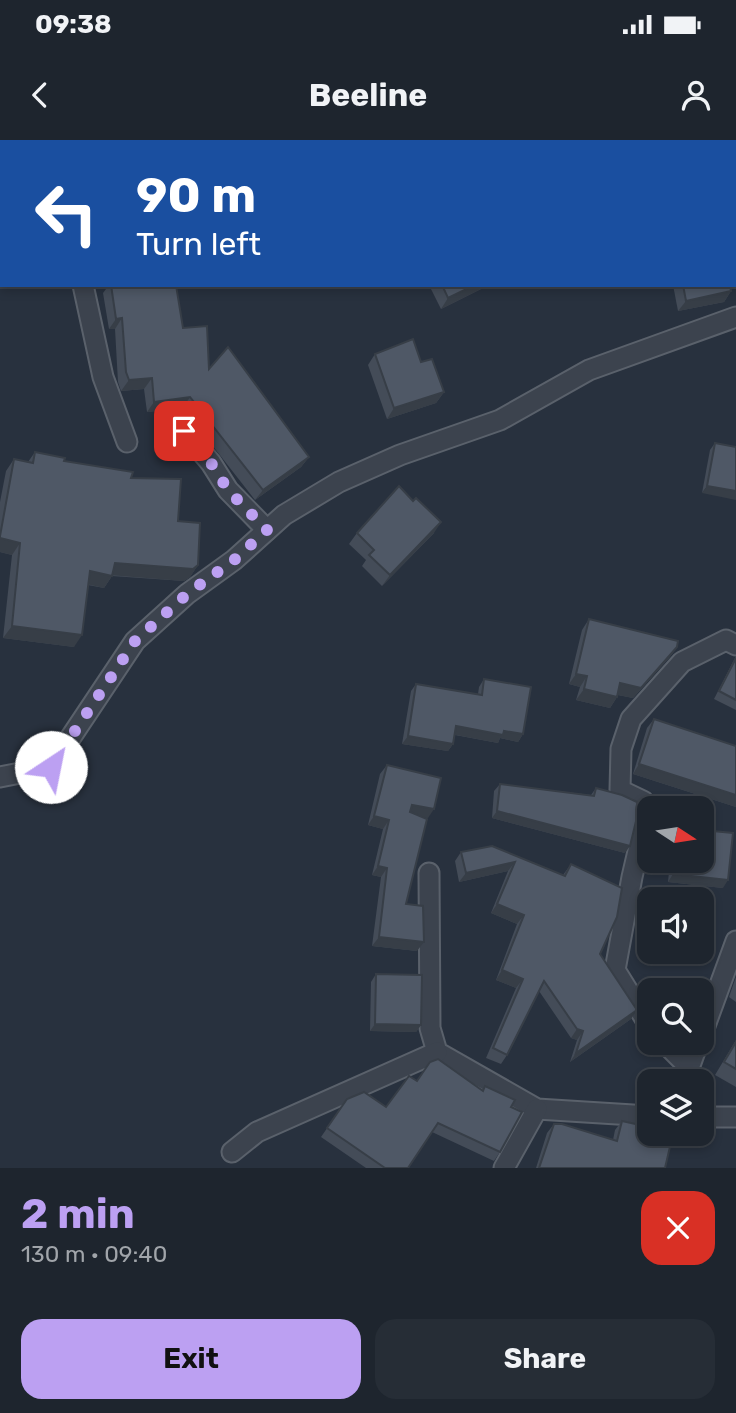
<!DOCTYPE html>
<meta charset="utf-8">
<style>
body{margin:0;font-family:Rubik,sans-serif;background:#262d36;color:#f1f3f6;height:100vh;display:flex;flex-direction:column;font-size:26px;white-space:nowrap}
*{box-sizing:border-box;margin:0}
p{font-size:23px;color:#a1a5aa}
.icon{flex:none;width:38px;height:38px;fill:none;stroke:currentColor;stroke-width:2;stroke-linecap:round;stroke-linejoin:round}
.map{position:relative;height:1028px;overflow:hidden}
.details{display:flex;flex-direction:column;background:#1e252e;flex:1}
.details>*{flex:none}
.top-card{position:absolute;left:0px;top:0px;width:737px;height:147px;box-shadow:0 4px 10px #0003,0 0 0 2px #3c424a;background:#1a4fa0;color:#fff;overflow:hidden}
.needle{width:46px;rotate:102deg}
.fabs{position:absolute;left:637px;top:656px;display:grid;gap:14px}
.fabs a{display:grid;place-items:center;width:77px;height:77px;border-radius:14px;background:#1e252e;box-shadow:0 4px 10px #0003,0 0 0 2px #3c424a;font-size:35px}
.pin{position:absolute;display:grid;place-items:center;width:60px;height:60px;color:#fff;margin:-30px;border-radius:14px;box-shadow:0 4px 10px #0006}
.me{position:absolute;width:77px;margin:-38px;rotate:34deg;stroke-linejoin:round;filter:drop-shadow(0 0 5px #0008)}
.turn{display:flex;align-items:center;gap:24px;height:147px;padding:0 21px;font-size:32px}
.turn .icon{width:91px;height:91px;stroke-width:2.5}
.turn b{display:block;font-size:49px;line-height:60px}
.round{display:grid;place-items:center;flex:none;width:74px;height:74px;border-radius:21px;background:#262d36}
.head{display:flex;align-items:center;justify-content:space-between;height:119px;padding:0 21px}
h1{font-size:42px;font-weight:700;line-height:52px;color:#bca0f2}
.primary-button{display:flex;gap:14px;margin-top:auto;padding:14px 21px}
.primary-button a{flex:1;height:80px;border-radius:21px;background:#bca0f2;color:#111;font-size:28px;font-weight:700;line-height:80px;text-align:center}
.primary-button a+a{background:#262d36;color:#f1f3f6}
.status{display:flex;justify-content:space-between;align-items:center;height:49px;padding:0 35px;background:#1e252e;direction:ltr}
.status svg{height:19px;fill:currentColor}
header{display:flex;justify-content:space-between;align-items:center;height:91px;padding:0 21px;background:#1e252e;font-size:32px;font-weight:700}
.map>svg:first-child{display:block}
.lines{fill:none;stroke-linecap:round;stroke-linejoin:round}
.minor-casing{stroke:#5a616b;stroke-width:23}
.minor{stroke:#3c434e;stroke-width:19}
.wall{fill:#444c58}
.shaded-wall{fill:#373e47}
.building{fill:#4f5866;stroke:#373e47;stroke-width:2}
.route{stroke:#bca0f2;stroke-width:12;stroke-dasharray:0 21.6}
</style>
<div class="status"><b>09:38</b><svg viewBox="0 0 49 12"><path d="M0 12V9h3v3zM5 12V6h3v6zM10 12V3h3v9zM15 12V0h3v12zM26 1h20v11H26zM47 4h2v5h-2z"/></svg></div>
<header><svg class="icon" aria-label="back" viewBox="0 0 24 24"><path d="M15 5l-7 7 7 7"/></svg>Beeline<svg class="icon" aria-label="person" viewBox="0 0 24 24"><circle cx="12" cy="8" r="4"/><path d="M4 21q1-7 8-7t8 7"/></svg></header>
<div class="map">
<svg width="736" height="1028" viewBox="0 0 736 1028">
<rect width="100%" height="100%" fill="#28313e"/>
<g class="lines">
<defs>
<g id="minor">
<polyline points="0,57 2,56"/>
<polyline points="83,145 103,237 127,302"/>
<polyline points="184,291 211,323 228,350 267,390"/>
<polyline points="0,637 51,627 135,501 187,454 234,420 284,375 339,342 400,315 500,280 589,230 736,177"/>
<polyline points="429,733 430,888 437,912 537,969 649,976"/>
<polyline points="649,885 615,830 632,737 645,681 643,661 620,650 621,609 631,579 682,522 726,500 736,505"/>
<polyline points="702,894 736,801"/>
<polyline points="665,903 689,927"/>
<polyline points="684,942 698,903"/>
<polyline points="702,977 736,977"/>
<polyline points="232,1012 257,992 437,912"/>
<polyline points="504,1028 537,969"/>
</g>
</defs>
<use href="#minor" class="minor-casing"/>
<use href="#minor" class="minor"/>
</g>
<g class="wall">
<polygon points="109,145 176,145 183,188 209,229 309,317 301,327 255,360 183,268 147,272 144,249 121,251 118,242 115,189 109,189 103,153"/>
<polygon points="429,145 489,145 441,169"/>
<polygon points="673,145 730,145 731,151 724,162 678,171"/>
<polygon points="375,214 421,222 444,252 436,263 387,279 368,225"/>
<polygon points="715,303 736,307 702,353 710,310"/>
<polygon points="35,312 64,321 131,338 178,381 198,425 190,437 184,441 112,436 104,448 88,445 74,507 3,498 12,415 0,412 0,362 6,331 14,319 28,322"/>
<polygon points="357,393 434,393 382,446 362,426 366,420 349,404"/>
<polygon points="589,479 677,507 669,518 633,558 618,555 617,557 610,568 576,560 580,547 569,544 582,490"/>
<polygon points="736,516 736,570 714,559"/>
<polygon points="484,539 523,594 518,602 500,598 498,603 455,595 453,604 448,611 402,604 411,551 416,544 478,554 479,547"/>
<polygon points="654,579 736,606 736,667 633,634 647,588"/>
<polygon points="387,625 428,678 424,677 406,764 417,811 372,806 381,737 372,735 383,689 368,685 380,634"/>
<polygon points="500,644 591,655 596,648 625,713 492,678 494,651"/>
<polygon points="492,706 563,735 571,724 600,814 631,879 570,922 577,900 571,898 539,851 507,915 501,924 486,918 516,848 496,840 517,784 491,773 508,731 459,742 455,721 461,712"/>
<polygon points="670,721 702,721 723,748 668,742"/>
<polygon points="376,834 421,885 416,892 370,891 371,842"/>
<polygon points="736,837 736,862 729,857"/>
<polygon points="736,900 736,947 715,935"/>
<polygon points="417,941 482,950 485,946 511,967 500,1012 494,1021 432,992 408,1028 366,1028 321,997 347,959 386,967"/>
<polygon points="622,981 665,1028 536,1028 547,993 554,984 613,1000 615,990"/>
</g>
<g class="shaded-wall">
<polygon points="19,0 37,0 35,2 14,2"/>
<polygon points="0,127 2,127 2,140 0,139"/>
<polygon points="475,145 489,145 441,169 448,158"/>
<polygon points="731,151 724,162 678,171 686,161"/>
<polygon points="122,178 115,189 109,189 116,179"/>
<polygon points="152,238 144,249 121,251 129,240"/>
<polygon points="444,252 436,263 387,279 394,268"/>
<polygon points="190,257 183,268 147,272 154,262"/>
<polygon points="309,317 301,327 255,360 263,350"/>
<polygon points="707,346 736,351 736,360 702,353"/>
<polygon points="441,382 434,393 382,446 390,435"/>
<polygon points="0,398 20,403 12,415 0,412"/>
<polygon points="115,423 198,425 190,437 184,441 109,435 112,436 104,448 82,443 90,431"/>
<polygon points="12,486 82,495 74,507 3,498"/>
<polygon points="677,507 669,518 633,558 613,554 620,543"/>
<polygon points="576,534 587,536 580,547 569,544"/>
<polygon points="584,549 617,557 610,568 576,560"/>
<polygon points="456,586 504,591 523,594 518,602 500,598 498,603 451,594"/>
<polygon points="408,596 453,604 448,611 402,604"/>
<polygon points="639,624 736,655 736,667 633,634"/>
<polygon points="412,665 434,669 428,678 405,674"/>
<polygon points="497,671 630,706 625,713 492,678"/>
<polygon points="374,676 389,680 383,689 368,685"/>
<polygon points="515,722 508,731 459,742 466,733"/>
<polygon points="378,726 387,728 381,737 372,735"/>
<polygon points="673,734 728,740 723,748 668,742"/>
<polygon points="497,764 524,775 517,784 491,773"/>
<polygon points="379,797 424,802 417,811 372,806"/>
<polygon points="502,830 523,839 516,848 496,840"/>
<polygon points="637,870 631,879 570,922 576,913"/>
<polygon points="375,884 421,885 416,892 370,891"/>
<polygon points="577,889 583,891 577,900 571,898"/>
</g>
<g class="building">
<polygon points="0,0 19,0 14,2 2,2 2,5 0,6"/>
<polygon points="45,0 138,0 139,2 45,2"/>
<rect x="0" y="77" width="2" height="50"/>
<polygon points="111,145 176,145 183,188 207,186 209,229 228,207 309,317 263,350 190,257 154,262 152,238 129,240 126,232 122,178 116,179"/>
<polygon points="442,145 475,145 448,158"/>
<polygon points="683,145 730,145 731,151 686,161"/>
<polygon points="413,199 421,222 432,219 444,252 394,268 375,214"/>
<polygon points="715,303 736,307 736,351 707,346"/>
<polygon points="35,312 65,318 64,321 133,332 131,338 181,339 178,381 200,383 198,425 193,429 115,423 112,436 90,431 82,495 12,486 20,403 0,398 0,396 14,319 33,323"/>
<polygon points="399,346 413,361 416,358 441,382 390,435 369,415 374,410 357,393"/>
<polygon points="589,479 678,501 677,507 641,548 620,543 617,557 584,549 587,536 576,534"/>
<polygon points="736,518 736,560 719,551"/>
<polygon points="484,539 531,547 523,594 504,591 503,595 456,586 453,604 408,596 416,544 482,555"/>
<polygon points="654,579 736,606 736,655 639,624"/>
<polygon points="387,625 441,638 434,669 412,665 410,672 427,679 406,764 423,766 424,802 379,797 387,728 378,726 389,680 374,676"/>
<polygon points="500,644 594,656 596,648 622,655 637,662 638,673 630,706 497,671"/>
<polygon points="702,690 733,693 728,740 673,734 674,721 702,721"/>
<polygon points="492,706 565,736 571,724 622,748 617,777 600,814 637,870 576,913 583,891 577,889 544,841 507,915 493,908 523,839 502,830 524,775 497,764 515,722 466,733 461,712"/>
<polygon points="376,834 422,835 421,885 375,884"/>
<polygon points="736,902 736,929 724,922"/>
<polygon points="438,919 483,951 485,946 515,960 511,967 522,972 500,1012 438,983 408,1028 385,1028 327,988 347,959 364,952 386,967 409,936 417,941 430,922"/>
<polygon points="622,981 649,987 649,994 673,994 665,1028 539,1028 554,984 562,984 617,1001"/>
</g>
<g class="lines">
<polyline class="route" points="51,627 135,501 187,454 234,420 267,390 228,350 211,323 184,291"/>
</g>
</svg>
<div class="fabs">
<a><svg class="needle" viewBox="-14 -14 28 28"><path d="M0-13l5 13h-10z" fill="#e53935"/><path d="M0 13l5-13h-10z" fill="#a1a5aa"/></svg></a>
<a><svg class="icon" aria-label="sound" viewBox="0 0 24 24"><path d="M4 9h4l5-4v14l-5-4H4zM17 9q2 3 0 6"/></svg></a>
<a><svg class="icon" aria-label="search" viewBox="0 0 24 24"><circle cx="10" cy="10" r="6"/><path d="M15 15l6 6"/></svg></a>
<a><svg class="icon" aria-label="layers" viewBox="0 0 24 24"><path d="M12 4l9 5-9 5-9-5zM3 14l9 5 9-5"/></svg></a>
</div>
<div class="pin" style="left:184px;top:291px;background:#d93025"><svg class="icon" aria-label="arrive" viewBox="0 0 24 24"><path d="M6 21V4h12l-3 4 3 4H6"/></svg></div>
<svg class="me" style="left:51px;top:627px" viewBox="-20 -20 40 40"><circle r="19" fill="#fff"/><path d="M0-13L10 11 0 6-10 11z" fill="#bca0f2"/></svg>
<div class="top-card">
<div class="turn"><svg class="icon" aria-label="left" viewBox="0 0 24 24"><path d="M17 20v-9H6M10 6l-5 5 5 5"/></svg><div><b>90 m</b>Turn left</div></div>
</div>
</div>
<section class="details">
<div class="head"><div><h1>2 min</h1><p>130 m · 09:40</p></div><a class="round" style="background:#d93025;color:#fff"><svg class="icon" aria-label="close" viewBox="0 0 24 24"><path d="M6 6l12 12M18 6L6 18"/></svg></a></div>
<div class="primary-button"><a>Exit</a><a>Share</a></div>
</section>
